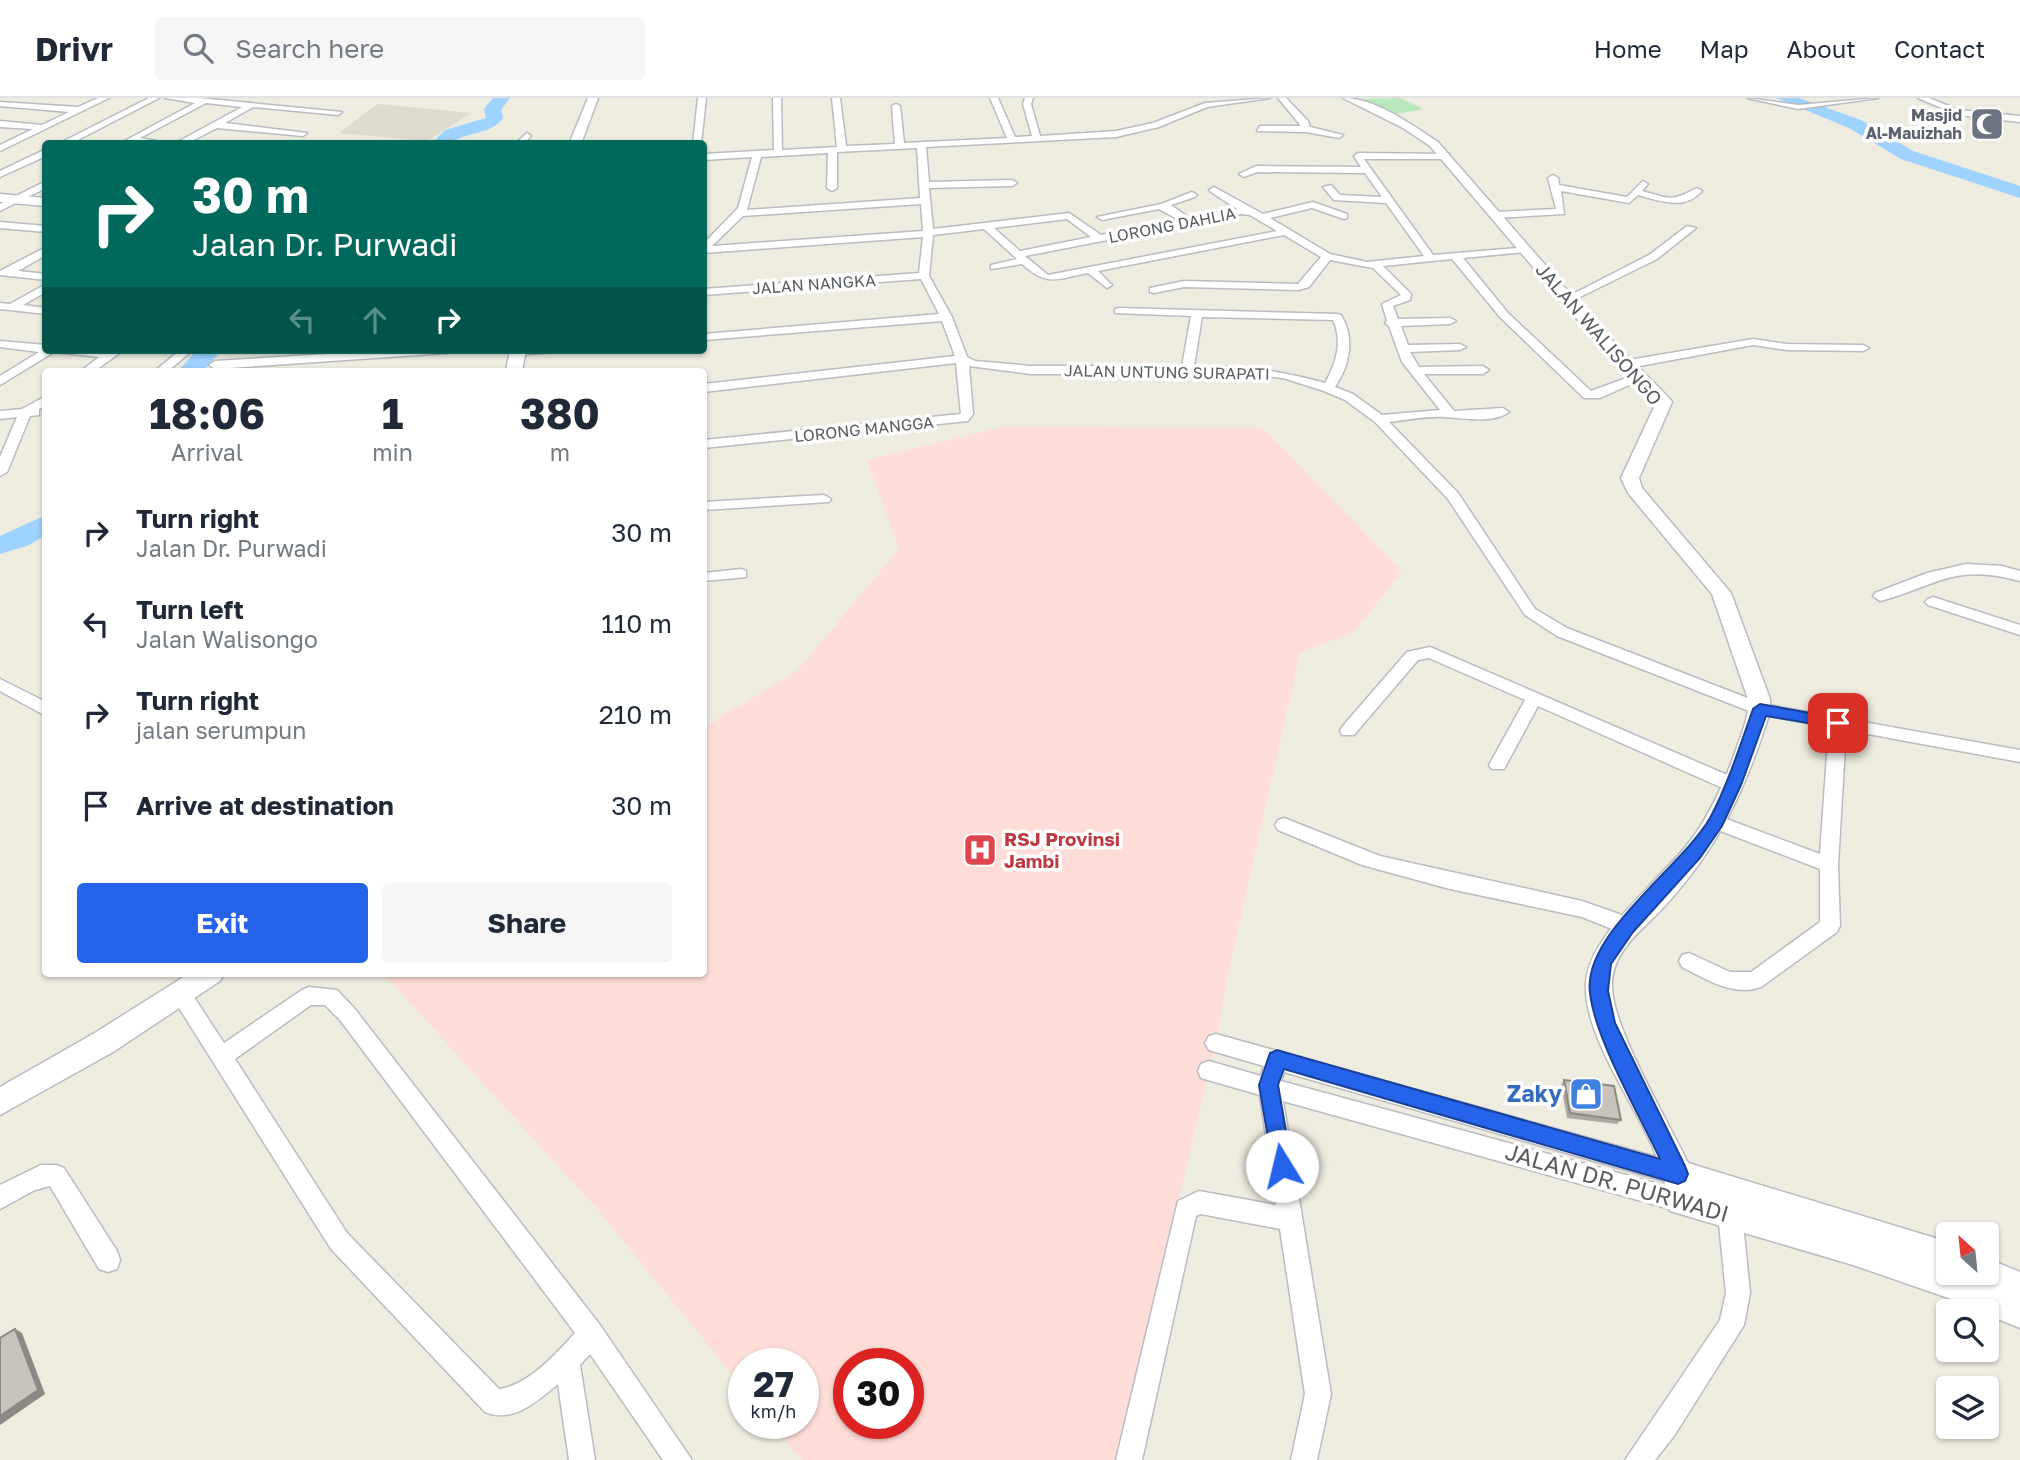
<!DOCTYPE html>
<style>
body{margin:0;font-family:"Golos Text",sans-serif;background:#f6f6f7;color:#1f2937;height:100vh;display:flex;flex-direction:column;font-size:26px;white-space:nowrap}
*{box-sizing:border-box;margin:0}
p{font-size:23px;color:#747a83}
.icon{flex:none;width:38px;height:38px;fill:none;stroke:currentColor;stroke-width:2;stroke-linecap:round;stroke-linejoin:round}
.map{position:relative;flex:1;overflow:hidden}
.panel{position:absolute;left:42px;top:270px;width:665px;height:609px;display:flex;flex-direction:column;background:#fff;border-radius:7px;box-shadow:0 2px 5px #0004}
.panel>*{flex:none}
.banner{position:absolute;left:42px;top:42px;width:665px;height:214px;border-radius:7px;box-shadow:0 2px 5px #0004;background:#00695c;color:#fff;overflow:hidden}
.needle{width:46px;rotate:333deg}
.buttons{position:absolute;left:1936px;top:1124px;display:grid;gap:14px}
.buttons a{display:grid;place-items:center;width:63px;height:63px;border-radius:7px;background:#fff;box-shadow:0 2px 5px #0004;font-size:35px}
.speed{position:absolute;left:728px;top:1250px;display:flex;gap:14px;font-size:35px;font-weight:700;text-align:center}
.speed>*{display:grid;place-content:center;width:91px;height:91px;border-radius:50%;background:#fff;box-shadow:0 2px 5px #0004;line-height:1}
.speed small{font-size:18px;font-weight:400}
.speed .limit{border:10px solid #d22;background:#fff;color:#111}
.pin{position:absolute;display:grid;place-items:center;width:60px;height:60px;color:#fff;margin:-30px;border-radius:14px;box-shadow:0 4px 10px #0006}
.me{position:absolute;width:77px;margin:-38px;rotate:351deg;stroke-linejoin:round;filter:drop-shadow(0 0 5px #0008)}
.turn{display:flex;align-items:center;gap:24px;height:147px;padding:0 35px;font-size:32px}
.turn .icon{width:91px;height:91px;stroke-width:2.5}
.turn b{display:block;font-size:49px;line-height:60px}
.lanes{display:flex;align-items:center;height:66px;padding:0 35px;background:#0003;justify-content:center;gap:35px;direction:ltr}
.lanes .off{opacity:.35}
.eta{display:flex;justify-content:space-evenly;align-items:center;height:119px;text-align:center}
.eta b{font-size:42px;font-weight:700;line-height:49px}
.action{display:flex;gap:14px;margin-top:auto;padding:14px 35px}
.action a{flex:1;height:80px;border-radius:7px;background:#2563eb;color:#fff;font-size:28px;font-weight:700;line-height:80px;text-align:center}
.action a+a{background:#f6f6f7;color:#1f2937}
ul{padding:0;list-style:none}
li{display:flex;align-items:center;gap:21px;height:91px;padding:0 35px}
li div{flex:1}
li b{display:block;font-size:26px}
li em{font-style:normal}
header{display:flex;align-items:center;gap:42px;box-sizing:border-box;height:98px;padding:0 35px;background:#fff;border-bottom:2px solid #e0e1e3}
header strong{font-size:33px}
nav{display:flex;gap:38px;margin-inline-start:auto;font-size:24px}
.search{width:490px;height:63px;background:#f6f6f7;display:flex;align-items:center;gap:18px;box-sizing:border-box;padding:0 24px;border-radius:7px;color:#747a83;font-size:26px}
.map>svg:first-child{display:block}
.education{fill:#dddace}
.medical{fill:#feddd8;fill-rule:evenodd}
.green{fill:#b9e8ba}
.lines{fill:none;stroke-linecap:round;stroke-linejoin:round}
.river{fill:#9ed2ff;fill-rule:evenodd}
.minor-casing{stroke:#b8bbc0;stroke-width:3}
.tertiary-casing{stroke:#b8bbc0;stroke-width:3}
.minor{fill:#fff;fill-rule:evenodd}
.tertiary{fill:#fff;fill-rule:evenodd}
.wall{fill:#aca9a2}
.shaded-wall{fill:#8c8984}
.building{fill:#c8c4bc;stroke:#8c8984;stroke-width:2}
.route{fill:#2563eb;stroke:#184099;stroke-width:2}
.labels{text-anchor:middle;stroke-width:7;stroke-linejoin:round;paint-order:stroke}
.far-worship-label{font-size:16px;font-weight:bold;fill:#5b616d;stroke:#fff;text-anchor:end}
.far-street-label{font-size:16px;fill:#585d62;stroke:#fff}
.street-label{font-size:19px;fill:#585d62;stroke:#fff}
.health-label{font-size:19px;font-weight:bold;fill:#be3a42;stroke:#fff;text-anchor:start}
.near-shop-label{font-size:23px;font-weight:bold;fill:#366cbe;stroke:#fff;text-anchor:end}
.near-street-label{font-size:23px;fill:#585d62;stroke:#fff}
</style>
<header>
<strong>Drivr</strong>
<div class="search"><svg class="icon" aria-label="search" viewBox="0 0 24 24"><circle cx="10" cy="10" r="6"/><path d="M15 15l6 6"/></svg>Search here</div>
<nav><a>Home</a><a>Map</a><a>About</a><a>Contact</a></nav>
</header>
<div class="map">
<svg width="2020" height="1362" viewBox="0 0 2020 1362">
<rect width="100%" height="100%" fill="#eeebdf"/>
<polygon class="education" points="377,6 471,15 427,43 339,35"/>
<path class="medical" d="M1002 329 1263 330 1402 473 1354 534 1300 555 1227 881 1216 945 1116 1362H802L771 1325H803V1265H744V1291L599 1113 383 875H704V629L798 572 899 451 867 362ZM849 1265H908V1325H849Z"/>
<polygon class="green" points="1400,0 1424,11 1396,16 1363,1"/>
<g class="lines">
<g class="river">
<path d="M493 0H510L501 12 503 20C492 37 466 33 450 46H431L445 32 486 20 484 11Z"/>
<polygon points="1776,0 1799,0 1861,22 1913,53 2020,88 2020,100 1901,61 1849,30"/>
<polygon points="197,252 222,252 203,273 178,273"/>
<polygon points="46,417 46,437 29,447 0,456 0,438"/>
</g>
<defs>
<g id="minor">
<polygon points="98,0 109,0 0,53 0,47 33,31 0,29 0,23 42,27 69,14 0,8 0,4 78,9"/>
<polygon points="149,0 159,0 70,46 58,46"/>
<polygon points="165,0 199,0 342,14 338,17 253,9 225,25 307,35 303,38 217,30 186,46 174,46 242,9 206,5 140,40 173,46 119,46 195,5"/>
<polygon points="698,0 706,0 701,46 693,46"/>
<path d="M773 0H781L782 52 837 49 832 0H840L846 48 895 46 892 8 896 6 900 8 904 45 1007 40 990 0H998L1015 39 1032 38 1023 6 1025 0H1033L1031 6 1040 38 1116 33 1153 25 1205 5 1270 0 1207 9 1159 29 1116 39 926 49 929 84 1012 82 1017 85 1012 88 929 90 933 131 1069 115 1101 137 1179 122 1159 111 1102 122 1097 119 1161 106 1192 94 1197 97 1195 99 1171 107 1189 120 1237 111 1211 94 1209 92 1214 89 1263 116 1313 104 1347 116V120L1344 121 1312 110 1270 120 1330 156 1367 164 1424 158 1386 105 1334 102 1323 89 1331 87 1340 97 1382 99 1365 75 1257 74 1244 79 1239 76 1256 68 1361 69 1354 58 1358 55 1449 56 1446 61H1364L1433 157 1529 149 1530 151 1525 154 1463 160 1508 215 1591 293 1637 276 1647 279 1600 300H1584L1500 219 1452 161 1383 168 1411 196 1410 202 1393 208 1398 221 1450 220 1456 223 1450 226 1401 228 1408 247 1460 246 1466 249 1460 252 1410 254 1419 269 1483 268 1489 272 1483 276H1424L1454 313 1503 310 1509 314C1494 326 1463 320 1444 319 1426 318 1407 322 1389 324L1458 395 1535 511 1567 530 1763 606 2020 652V664L1846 632 1838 767 1840 828 1837 834 1761 889C1733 899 1706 881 1682 869L1679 863 1682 857 1689 855 1730 874H1751L1820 824V771L1710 729 1707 724 1710 719 1716 717 1820 756 1829 629 1754 615 1557 538 1525 517 1448 401 1375 324 1345 302 1324 293 1283 280 1250 276H1031L969 268 973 316 968 323 704 350V342L961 316 956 265 704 294V286L955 258 942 223 704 242V236L939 216 921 181 704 197V191L919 175 923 139 704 155V145L738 110 752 59 704 62V56L774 52ZM917 50 920 100 747 112 761 59 828 55 827 90 832 93 837 90V54ZM921 106 923 133 712 148 743 118ZM1242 116 1250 117 1277 133 1048 177 1025 158ZM1067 121 1091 139 1020 153 994 130ZM984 131 1017 161 991 167V171L1022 166C1047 189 1057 181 1088 175L1107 190 1112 187 1098 173 1284 137 1321 159 1298 186 1184 183 1150 190V194L1154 195 1184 189 1299 192 1309 189 1330 162 1373 170 1401 197 1382 206 1387 223 1385 225 1389 228 1402 264 1440 312 1382 317 1353 296 1335 289C1350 267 1355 240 1341 217L1337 216 1119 210 1115 211V215L1191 218 1182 268H1031L975 263 967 259 952 219 929 178 933 137ZM1202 219 1333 222C1343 243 1336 266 1325 285 1278 272 1242 268 1194 268Z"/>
<polygon points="1278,0 1286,0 1308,23 1310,29 1343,37 1339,40 1306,34 1257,33 1260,28 1301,28"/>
<polygon points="1747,0 1798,7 1878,0 1798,11"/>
<polygon points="1918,0 1929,0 1959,12 2020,18 2020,24 1958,17"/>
<polygon points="527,35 531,38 524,46 515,46"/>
<polygon points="448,42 466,46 444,45"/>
<polygon points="46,51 46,58 0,79 0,73"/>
<path d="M1553 77 1558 80 1559 87 1627 99 1643 83 1648 86 1642 93C1673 101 1669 104 1697 90L1702 93C1684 113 1661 103 1638 97L1629 105 1561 93 1564 116 1496 120 1491 117 1496 114 1556 111 1548 80Z"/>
<polygon points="46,83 46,90 0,113 0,106"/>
<polygon points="0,124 46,128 46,134 0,130"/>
<polygon points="1687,128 1696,130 1657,161 1572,203 1563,201 1649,157"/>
<polygon points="46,149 46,157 18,173 46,176 46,182 0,177 0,173"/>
<polygon points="46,186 46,194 23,207 46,210 46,216 0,211 0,205 10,206"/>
<polygon points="1753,241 1787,246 1863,247 1869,250 1863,253 1787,252 1753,247 1629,270 1623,266 1629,262"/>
<polygon points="0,243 46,247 46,252 112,253 118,256 95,273 81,273 99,259 54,254 0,287 0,278 39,254 0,249"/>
<polygon points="180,252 193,252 168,273 155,273"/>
<polygon points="394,252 454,252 448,255 215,271 209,267 215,263"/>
<polygon points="513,252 551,252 545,255 517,257 513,256"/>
<polygon points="46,298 46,308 39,311 39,317 30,318 7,374 0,378 0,359 17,319 0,321 0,313 22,311"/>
<polygon points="824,397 831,401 829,404 704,412 704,404"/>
<path d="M1966 466 2002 468 2020 473V483C1952 465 1940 487 1880 503L1873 498 1875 495 1927 475Z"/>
<polygon points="741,471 746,473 746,479 704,483 704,475"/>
<polygon points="1933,499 2020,527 2020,537 1928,507 1925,504 1928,501"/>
<polygon points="1430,549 1739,682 1742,687 1733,693 1727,692 1538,608 1504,671 1492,671 1489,667 1525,602 1429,560 1418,562 1354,637 1342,637 1340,633 1342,629 1407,554"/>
<polygon points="0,581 46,604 46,618 0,593"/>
<polygon points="1284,720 1380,758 1582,803 1619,816 1634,823 1637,829 1634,835 1627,837 1582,819 1450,791 1362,767 1278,732 1275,727 1278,722"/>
<path d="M181 887 188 890 224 945 302 892 309 889 337 892 354 910 600 1227 692 1362H663L590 1256 580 1267 595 1362H569L558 1286C537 1303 513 1326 485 1314L331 1151 174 902 171 896 174 890ZM311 907H325L340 922 575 1235C556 1256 527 1288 499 1291L347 1135 235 961Z"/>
<polygon points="1216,936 1678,1065 1686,1068 1689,1076 1686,1084 1678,1087 1284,974 1281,983 1681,1092 1689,1095 1693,1103 1689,1111 1681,1114 1283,1003 1331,1296 1317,1362 1291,1362 1305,1296 1280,1131 1201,1116 1196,1118 1142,1362 1116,1362 1178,1103 1199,1093 1276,1107 1260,997 1201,980 1198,973 1201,966 1209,963 1261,978 1264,968 1209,952 1205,945 1209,938"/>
<polygon points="41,1067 56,1067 64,1070 117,1153 120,1162 117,1171 108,1174 99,1171 50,1088 35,1092 0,1111 0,1087"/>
<polygon points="1730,1104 1738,1108 1742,1116 1750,1195 1744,1227 1674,1338 1655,1362 1625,1362 1720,1222 1726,1195 1718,1116 1722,1108"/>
</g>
<g id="tertiary">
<polygon points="588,0 598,0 581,46 569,46"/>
<path d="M1343 0C1375 0 1411 26 1438 44L1600 230 1670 301 1672 304 1639 380 1642 390 1731 495 1770 601 1771 611C1746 690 1720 749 1662 811 1640 834 1611 854 1612 889 1613 931 1668 1023 1688 1065L1948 1144V1174H1986V1160L2020 1174V1230L1986 1216V1213L1853 1167 1670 1113C1665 1101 1667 1090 1663 1077 1648 1021 1583 944 1586 886 1587 838 1661 782 1691 742 1711 715 1724 685 1736 652 1741 636 1750 618 1748 601L1712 496 1628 395 1621 380 1656 305 1590 236 1430 48 1403 30Z"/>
<polygon points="0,96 46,100 46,108 0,104"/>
<polygon points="510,252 526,252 522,273 506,273"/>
<polygon points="190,875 224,875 220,883 113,954 0,1017 0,989 93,936"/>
</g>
</defs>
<use href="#minor" class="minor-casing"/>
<use href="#tertiary" class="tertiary-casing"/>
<use href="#minor" class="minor"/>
<use href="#tertiary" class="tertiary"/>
</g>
<polygon class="wall" points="1564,982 1621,1022 1617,1026 1567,1020 1561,987"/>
<polygon class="shaded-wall" points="15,1231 22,1235 45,1296 0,1327 0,1318"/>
<g class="building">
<polygon points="1564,982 1614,988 1621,1022 1570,1015"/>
<polygon points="15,1231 38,1292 0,1318 0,1240"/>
</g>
<path class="route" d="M1760 606 1838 620 1846 625 1838 630 1766 618 1741 687 1722 728 1700 760 1633 834 1611 866 1608 893 1615 925 1685 1068 1688 1076 1685 1083 1678 1086 1284 971 1278 987 1292 1068 1289 1075 1282 1078 1274 1075 1259 987 1270 955 1277 952 1660 1061C1639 1016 1595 941 1590 895 1582 836 1681 770 1710 720 1728 686 1740 648 1753 611Z"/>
<defs>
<symbol id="mosque-square" viewBox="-11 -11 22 22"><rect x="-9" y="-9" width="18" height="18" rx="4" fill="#6b7280" stroke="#fff"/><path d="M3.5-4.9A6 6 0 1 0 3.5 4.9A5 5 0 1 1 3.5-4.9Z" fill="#fff"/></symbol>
<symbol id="hospital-square" viewBox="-11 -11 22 22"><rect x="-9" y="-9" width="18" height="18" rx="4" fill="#e0444e" stroke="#fff"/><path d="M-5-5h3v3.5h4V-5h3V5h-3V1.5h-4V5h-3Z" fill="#fff"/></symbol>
<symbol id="shop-square" viewBox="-11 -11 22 22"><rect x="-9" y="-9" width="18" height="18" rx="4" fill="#3f7fe0" stroke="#fff"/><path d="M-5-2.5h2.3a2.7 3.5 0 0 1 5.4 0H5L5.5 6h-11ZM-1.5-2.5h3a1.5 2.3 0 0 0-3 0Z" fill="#fff"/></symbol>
</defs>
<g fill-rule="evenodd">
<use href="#mosque-square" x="1968" y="7" width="38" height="38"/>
<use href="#hospital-square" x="961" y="733" width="38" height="38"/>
<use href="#shop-square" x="1567" y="977" width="38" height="38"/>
</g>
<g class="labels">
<g class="far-worship-label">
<text x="1962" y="23">Masjid<tspan x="1962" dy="18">Al-Mauizhah</tspan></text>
</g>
<g class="far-street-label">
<text transform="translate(1172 127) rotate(-11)" y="6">LORONG DAHLIA</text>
<text transform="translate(814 186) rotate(-4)" y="6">JALAN NANGKA</text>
<text transform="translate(1167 274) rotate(1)" y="6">JALAN UNTUNG SURAPATI</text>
<text transform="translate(864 331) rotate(-6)" y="6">LORONG MANGGA</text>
</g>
<g class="street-label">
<text transform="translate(1599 236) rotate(49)" y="7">JALAN WALISONGO</text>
</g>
<g class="health-label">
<text x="1004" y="748">RSJ Provinsi<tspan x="1004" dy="22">Jambi</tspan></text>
</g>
<g class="near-shop-label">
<text x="1562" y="1004">Zaky</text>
</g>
<g class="near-street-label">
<text transform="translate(1617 1085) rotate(16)" y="8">JALAN DR. PURWADI</text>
</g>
</g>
</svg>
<div class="buttons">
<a><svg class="needle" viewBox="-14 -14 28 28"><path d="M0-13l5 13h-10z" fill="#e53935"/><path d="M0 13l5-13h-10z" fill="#747a83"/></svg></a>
<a><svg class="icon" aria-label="search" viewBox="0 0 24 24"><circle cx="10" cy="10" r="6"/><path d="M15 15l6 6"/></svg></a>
<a><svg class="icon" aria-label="layers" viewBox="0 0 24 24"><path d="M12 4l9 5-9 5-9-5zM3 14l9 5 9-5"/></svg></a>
</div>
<div class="speed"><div>27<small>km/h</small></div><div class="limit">30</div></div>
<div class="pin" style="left:1838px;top:625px;background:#d93025"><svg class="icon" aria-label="arrive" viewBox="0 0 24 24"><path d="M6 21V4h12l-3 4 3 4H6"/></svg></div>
<svg class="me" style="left:1282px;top:1068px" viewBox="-20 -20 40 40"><circle r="19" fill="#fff"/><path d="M0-13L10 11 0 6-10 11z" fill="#2563eb"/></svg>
<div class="banner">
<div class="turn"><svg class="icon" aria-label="right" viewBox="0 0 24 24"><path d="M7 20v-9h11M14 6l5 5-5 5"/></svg><div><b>30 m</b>Jalan Dr. Purwadi</div></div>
<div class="lanes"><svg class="icon off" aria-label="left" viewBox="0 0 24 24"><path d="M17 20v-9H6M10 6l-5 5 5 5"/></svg><svg class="icon off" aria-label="ahead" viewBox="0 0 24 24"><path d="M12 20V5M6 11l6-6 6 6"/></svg><svg class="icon" aria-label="right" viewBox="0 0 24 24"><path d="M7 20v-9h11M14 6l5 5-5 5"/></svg></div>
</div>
<section class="panel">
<div class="eta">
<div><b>18:06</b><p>Arrival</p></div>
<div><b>1</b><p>min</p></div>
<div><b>380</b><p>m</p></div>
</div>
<ul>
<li><svg class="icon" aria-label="right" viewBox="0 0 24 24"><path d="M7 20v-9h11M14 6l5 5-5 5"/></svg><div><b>Turn right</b><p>Jalan Dr. Purwadi</p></div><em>30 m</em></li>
<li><svg class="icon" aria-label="left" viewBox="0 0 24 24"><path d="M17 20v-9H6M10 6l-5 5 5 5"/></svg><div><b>Turn left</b><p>Jalan Walisongo</p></div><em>110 m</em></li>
<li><svg class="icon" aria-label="right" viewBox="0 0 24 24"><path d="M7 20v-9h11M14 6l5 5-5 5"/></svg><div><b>Turn right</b><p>jalan serumpun</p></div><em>210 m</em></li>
<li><svg class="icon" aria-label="arrive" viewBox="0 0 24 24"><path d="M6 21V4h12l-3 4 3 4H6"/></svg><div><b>Arrive at destination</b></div><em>30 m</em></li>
</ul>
<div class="action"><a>Exit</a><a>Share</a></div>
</section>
</div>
